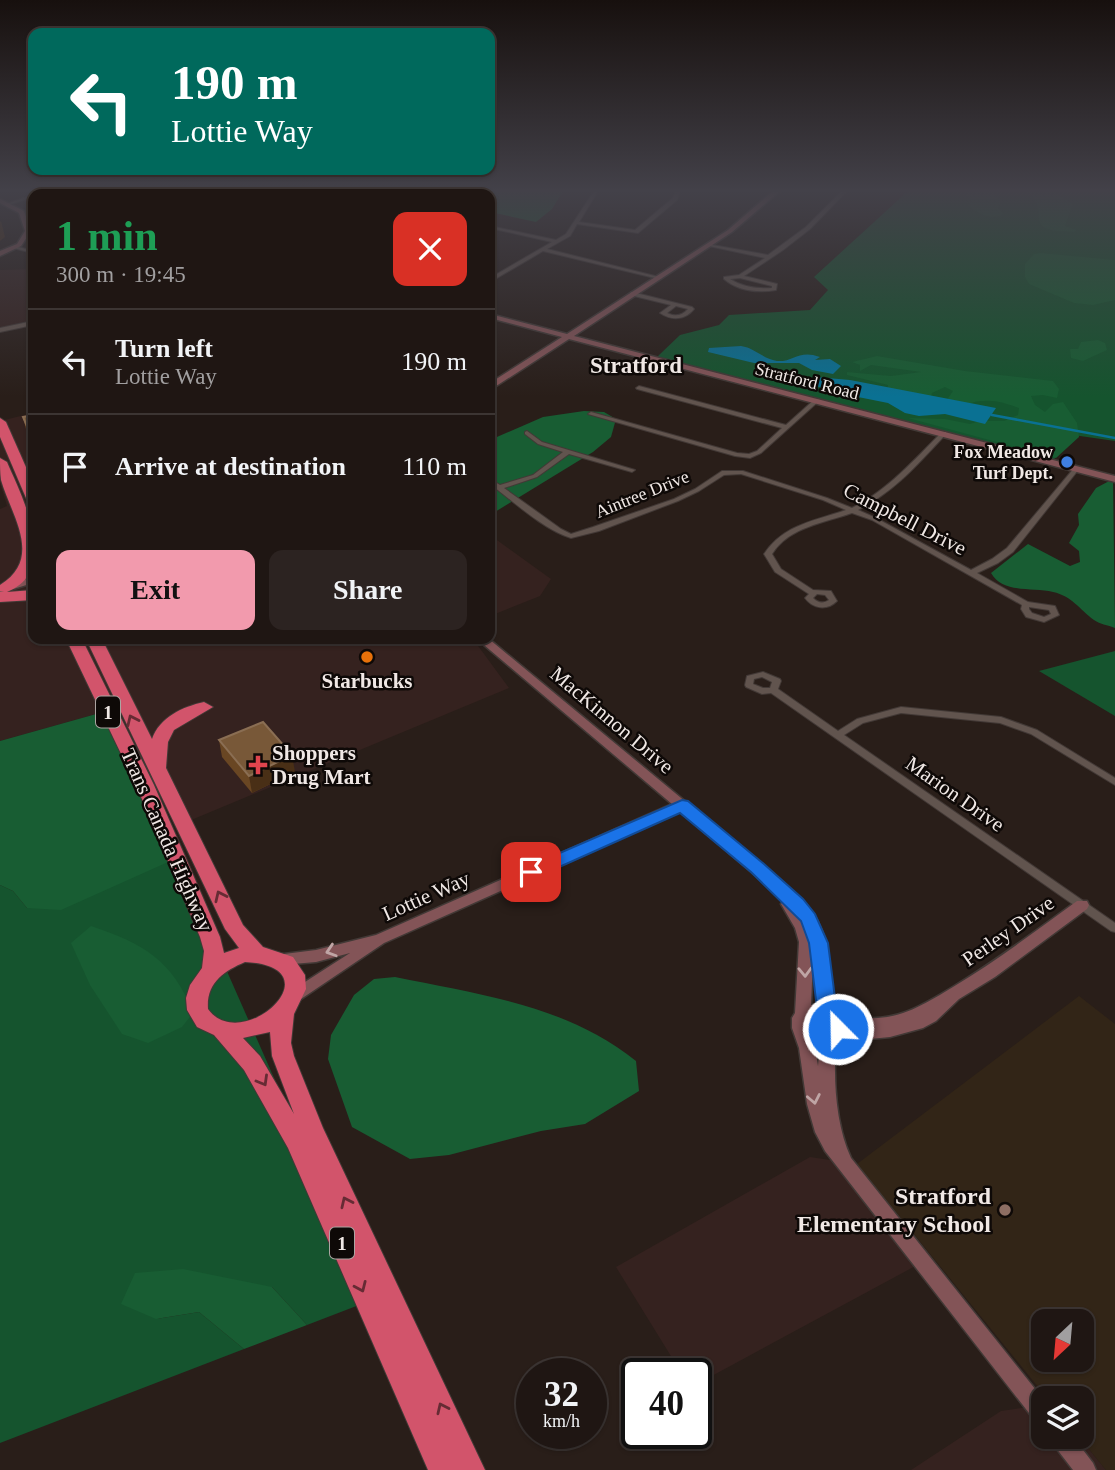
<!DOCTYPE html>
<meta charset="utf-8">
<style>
body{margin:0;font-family:Georgia,serif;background:#2c2321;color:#f1f3f6;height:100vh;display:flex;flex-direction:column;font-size:26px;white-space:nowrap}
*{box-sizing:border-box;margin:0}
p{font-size:23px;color:#a19fa0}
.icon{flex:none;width:38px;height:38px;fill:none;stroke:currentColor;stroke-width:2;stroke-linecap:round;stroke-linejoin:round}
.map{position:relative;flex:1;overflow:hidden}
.details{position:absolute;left:28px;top:189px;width:467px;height:455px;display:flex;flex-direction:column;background:#1f1613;border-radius:14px;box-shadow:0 2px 5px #0004,0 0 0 2px #3c3533}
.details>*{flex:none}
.banner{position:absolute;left:28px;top:28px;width:467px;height:147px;border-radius:14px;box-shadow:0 2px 5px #0004,0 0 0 2px #3c3533;background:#00695c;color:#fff;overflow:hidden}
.needle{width:46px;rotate:206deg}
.fabs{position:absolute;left:1031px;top:1309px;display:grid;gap:14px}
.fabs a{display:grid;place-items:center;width:63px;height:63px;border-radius:14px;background:#1f1613;box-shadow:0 2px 5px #0004,0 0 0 2px #3c3533;font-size:35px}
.speed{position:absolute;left:516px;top:1358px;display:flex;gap:14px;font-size:35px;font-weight:700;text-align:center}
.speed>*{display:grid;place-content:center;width:91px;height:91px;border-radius:50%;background:#1f1613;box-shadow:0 2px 5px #0004,0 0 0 2px #3c3533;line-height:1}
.speed small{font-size:18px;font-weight:400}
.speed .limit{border:4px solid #111;border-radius:10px;background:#fff;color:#111}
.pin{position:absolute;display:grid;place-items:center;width:60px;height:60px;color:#fff;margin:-30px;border-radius:14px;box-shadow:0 4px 10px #0006}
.me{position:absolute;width:77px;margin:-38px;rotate:337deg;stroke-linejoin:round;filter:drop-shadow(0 0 5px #0008)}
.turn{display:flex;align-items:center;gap:24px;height:147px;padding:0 28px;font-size:32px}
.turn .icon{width:91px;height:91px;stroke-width:2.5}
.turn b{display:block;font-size:49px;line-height:60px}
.round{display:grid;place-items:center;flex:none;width:74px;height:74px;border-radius:14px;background:#2c2321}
.overview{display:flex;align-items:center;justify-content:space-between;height:119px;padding:0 28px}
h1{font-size:42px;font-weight:600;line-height:52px;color:#1e9e55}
.action{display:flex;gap:14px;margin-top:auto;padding:14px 28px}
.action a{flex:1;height:80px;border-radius:14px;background:#f29aad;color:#111;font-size:28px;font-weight:600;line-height:80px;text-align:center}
.action a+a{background:#2c2321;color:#f1f3f6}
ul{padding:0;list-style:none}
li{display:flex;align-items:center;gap:21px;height:105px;padding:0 28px;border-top:2px solid #3c3533}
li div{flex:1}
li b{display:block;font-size:26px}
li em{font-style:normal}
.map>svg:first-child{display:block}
.commercial{fill:#35221f}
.education{fill:#322517;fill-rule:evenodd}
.green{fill:#15542e}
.forest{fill:#185d33}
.water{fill:#0a7193}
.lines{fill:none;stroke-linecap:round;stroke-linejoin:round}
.stream{stroke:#0a7193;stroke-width:2.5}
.street-casing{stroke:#423936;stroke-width:2}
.secondary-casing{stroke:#423936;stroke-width:3}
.highway-casing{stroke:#423936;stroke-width:2}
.street{fill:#61544e;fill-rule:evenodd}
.secondary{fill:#835457;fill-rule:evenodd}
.highway{fill:#d2546b;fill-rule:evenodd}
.wall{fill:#694623}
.shaded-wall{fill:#492f16}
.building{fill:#785838;stroke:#8a6e53;stroke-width:2}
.oneway{stroke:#662b34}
.oneway2{stroke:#bfa5a5}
.route{fill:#1a73e8;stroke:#114b97;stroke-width:2}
.shop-dot{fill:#3f7fe0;stroke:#0e0907;stroke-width:2.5}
.food-dot{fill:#e8710a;stroke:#0e0907;stroke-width:2.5}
.health-dot{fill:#e0444e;stroke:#0e0907;stroke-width:2.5}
.education-dot{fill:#8d6e63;stroke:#0e0907;stroke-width:2.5}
.labels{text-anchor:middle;stroke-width:5;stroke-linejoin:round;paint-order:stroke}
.far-street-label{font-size:18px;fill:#f0e8e5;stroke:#0e0907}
.far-poi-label{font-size:18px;font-weight:bold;fill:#f0e8e5;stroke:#0e0907;text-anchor:end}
.shield{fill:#0e0907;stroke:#aca5a2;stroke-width:2}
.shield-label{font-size:19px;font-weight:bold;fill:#f0e8e5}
.street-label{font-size:21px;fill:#f0e8e5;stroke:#0e0907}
.poi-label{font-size:21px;font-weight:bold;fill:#f0e8e5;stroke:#0e0907}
.far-district-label{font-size:23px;font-weight:bold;fill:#f0e8e5;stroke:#0e0907}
.near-poi-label{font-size:24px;font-weight:bold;fill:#f0e8e5;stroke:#0e0907;text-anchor:end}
</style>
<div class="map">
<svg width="1115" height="1470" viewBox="0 0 1115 1470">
<rect width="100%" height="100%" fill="#291e19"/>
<g class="commercial">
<polygon points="33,269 33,320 0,328 0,270"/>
<polygon points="33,413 33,639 473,639 509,688 184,823 114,709 0,741 0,509 7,506 0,483 0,421"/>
<polygon points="490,535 551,579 540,596 490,616"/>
<polygon points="810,1157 857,1164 932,1257 697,1384 696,1374 682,1374 616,1267"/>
<polygon points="1043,1405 1043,1437 1079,1437 1106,1470 911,1470 1001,1411"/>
</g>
<path class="education" d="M1079 996 1115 1024V1470H1106L1079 1437H1082V1398H1047L857 1164ZM1043 1321H1082V1360H1043Z"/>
<g class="green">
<polygon points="908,191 1115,191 1115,441 1066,434 1053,462 657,357 680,335 719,325 729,315 810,310 828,290 814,277"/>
<polygon points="1115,651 1115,716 1039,671"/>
<polygon points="177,858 372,1300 307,1325 272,1287 156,1319 199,1312 244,1349 0,1443 0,885 13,891 27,908"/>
</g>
<g class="forest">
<polygon points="397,191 563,191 552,209 536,222 490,212 490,194 412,194"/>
<path d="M964 191H990L1001 202 998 208 1003 214C992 221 979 214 969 206L970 199Z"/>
<path d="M1028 191H1051L1073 204 1065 226 1076 230 1074 232C1018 231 1053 215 1028 191Z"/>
<polygon points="1041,253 1115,260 1115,300 1093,305 1074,303 1029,284 1025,277 1025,264 1034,254"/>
<polygon points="1098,340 1105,343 1107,350 1083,361 1071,358 1070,349 1078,349 1081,342"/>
<path d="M877 356 965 371 1053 381 1059 389 1057 398 1043 395 1031 396 1035 405 1045 412 1053 404 1063 402 1077 423 1079 437 1056 458 908 418 945 419 970 424 980 421H1004L1018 415 1019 408C1007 404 996 400 984 401 965 401 968 411 944 404L953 391 945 387 932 393 930 400 887 392 888 385 847 375V372L891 376 921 372 871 365 860 371V365L852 362Z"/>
<polygon points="584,411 604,412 616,419 611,437 593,452 490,515 490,440 543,417"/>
<path d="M1113 479 1115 628C1108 625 1099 624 1094 620 1079 609 1072 596 1053 592 1033 587 1003 594 991 573L1028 544 1070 566 1080 562 1079 551 1069 543 1079 525 1078 514 1096 488Z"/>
<polygon points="114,709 177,858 61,910 27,908 13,891 0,885 0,741"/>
<path d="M91 926C142 943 173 960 193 1013L182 1027 148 1043 122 1034 90 985 71 943Z"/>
<path d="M395 977C482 995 566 1005 636 1061L639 1091 585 1124 541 1131 449 1155 410 1159 352 1127 328 1059 331 1035 354 995 374 979Z"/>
<polygon points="183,1269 272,1287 307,1325 244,1349 199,1312 156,1319 121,1304 135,1273"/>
</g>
<g class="water">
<path d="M741 346C755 348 763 359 777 361 794 362 799 349 820 357L815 360 830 359 841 366 833 374 812 370 799 363H754L708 352 709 348Z"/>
<polygon points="816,377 850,380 996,408 985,424 945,414 919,416 905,413 888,403 838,393 801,381"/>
</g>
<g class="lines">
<polyline class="stream" points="992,415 1115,438"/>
<defs>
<g id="street">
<polygon points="42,191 49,191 41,194 35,194"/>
<polygon points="174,191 180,191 173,194 168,194"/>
<polygon points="295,191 301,191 295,194 290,194"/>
<polygon points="320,191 329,191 339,194 332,194"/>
<polygon points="594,191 598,191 579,222 635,230 673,198 676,191 680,191 677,200 638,233 577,224 570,236 547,249 659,277 659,279 543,251 490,282 490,278 552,242 490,228 490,226 556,240 566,234"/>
<path d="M842 191H847L810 229 783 250 744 276 777 284 776 290C758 293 738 291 724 279V277L739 275 765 258 709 246 707 245V244L768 255 806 227ZM740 278 772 286V288C757 289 743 287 730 279Z"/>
<polygon points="33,195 33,197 8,205 6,204"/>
<polygon points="15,246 33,251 33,253 13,248 13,246"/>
<path d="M632 292 692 307 694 309C685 320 672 321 660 313L671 305 630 295V293ZM676 306 688 309C682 316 675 317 667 313Z"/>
<polygon points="33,321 33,325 0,332 0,328"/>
<polygon points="639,386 786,425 815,399 820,400 761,453 750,458 735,456 588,414 591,412 737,453 749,454 757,451 782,428 637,389 636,388"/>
<path d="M527 431 542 442 635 470 632 472 569 454 537 477 504 488 561 529 571 534 593 527 674 499 695 489 722 471H743L827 498 852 508C888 490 914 460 942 432H946V434C919 463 894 492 858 510L876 518 971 570 992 559 1007 548 1075 467H1079V469L1013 552 998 563 977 573 1028 602 1055 606 1059 615 1044 622 1026 617 1021 609 1022 605 872 520 852 513C824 523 789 527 772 554L781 569 813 590 831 591 837 601C827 611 813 609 805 598L809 594 775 572 764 554C784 524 815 521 846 510L823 500 741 474 724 475 699 491 678 501 599 531 571 538C544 530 513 501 490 484V479L500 485 533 475 563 452 538 444 525 434V432ZM817 594 825 595 829 600C823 604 818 603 813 598ZM1029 607 1049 610 1051 614 1044 617 1032 613 1029 609Z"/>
<path d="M763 672 780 679 781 681 778 689 838 731 857 719 901 707 1001 717 1037 730 1115 778V785L1031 734 1000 723 901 713 863 723 844 735 1115 923V932L1111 931 771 693 762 694 746 687 745 685 747 676ZM762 677 772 682 770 688H763L753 684 754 679Z"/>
</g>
<g id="secondary">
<polygon points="773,191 780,191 732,232 574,336 1115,476 1115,482 569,339 490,390 490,383 562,337 490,318 490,314 567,334 728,230"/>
<polygon points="0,199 24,211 31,231 21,246 0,256 0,251 17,244 25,231 19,213 0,203"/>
<polygon points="33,577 33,583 0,593 0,587"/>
<path d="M477 639H489L762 865C779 880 800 895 814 915 831 940 830 978 834 1007 840 1013 850 1016 858 1017 896 1023 923 1005 953 987 996 961 1036 931 1077 901H1087L1089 905 1087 909 995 977 959 999 936 1021 923 1028 890 1037 839 1042 836 1044C833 1080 836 1126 851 1158L1043 1399V1425L1036 1422 825 1151 815 1132 807 1104 799 1048 792 1028V1018L795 1013 799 942 795 928 781 904 784 900 680 811 384 943 301 999 296 1001 291 999 288 995 291 991 350 953 316 962 281 965 276 963 274 959 276 955 316 950 376 935 672 804ZM813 958 819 1004 811 1005ZM816 1016 826 1019 830 1025 829 1032H814L808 1026V1021ZM814 1045H820L818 1066 815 1048Z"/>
<polygon points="1050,1437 1073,1437 1093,1463 1096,1470 1073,1470 1053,1444"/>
</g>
<g id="highway">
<polygon points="0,418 6,422 33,483 33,502 26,498 0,437"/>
<path d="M0 458 7 462C22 497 61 571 7 592L33 590V600L0 602V592H4L0 591V585C44 558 11 515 1 480 0 473 0 465 0 458Z"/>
<path d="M66 639H82L154 785 220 937 224 953 239 948 225 929 86 639H102L152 739C160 717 182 707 204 702L213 707 174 730 168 742 166 768 243 925 263 947 293 957 305 975 306 989 294 1014 291 1043 294 1056 323 1128 485 1470H428L288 1148 244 1070 214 1035 197 1027 187 1010 186 998 190 985 202 968 204 951 200 937 136 785ZM245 962C339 967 242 1056 208 1009 206 983 224 971 245 962ZM270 1032 272 1056 294 1114 260 1056 243 1038Z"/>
</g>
</defs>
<use href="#street" class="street-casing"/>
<use href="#secondary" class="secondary-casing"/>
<use href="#highway" class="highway-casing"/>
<use href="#street" class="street"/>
<use href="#secondary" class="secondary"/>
<use href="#highway" class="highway"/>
</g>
<g class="wall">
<polygon points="33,415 33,448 28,437 23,417"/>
<polygon points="219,740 295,772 252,793 222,757"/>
</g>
<g class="shaded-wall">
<polygon points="1,221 5,237 0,241 0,222"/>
<polygon points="292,755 295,772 252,793 249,776"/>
</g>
<g class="building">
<polygon points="33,415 33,440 23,417"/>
<polygon points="263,722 292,755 249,776 219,740"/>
</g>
<defs><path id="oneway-chevron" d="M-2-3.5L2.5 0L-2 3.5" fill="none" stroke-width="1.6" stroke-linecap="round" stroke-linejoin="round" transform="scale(1.75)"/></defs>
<g class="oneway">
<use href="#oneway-chevron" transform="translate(132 720) rotate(-115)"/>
<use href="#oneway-chevron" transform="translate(220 896) rotate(-115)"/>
<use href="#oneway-chevron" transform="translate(263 1081) rotate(60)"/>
<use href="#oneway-chevron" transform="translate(346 1202) rotate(-115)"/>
<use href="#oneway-chevron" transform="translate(361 1287) rotate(66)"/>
<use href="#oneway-chevron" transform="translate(442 1408) rotate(-115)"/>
</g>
<g class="oneway2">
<use href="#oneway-chevron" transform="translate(331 951) rotate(162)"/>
<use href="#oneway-chevron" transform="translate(805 972) rotate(88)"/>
<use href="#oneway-chevron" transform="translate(814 1099) rotate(79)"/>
</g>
<linearGradient id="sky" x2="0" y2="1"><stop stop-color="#17100e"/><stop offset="0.48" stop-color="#434149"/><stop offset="1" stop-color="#434149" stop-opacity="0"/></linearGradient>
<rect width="1115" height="397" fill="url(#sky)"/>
<polygon class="route" points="682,800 688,801 764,864 803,899 815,914 828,943 836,1006 846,1020 848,1029 845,1035 838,1037 831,1035 817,1008 809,943 801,921 751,872 680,813 537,877 525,877 522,872 525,868"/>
<circle class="shop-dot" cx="1067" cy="462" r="7"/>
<circle class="food-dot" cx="367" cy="657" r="7"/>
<path class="health-dot" d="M254.5 754.5h7v7h7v7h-7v7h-7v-7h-7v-7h7z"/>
<circle class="education-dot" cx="1005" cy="1210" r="7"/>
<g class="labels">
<g class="far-street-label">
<text transform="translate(807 381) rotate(14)" y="6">Stratford Road</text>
<text transform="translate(642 494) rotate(-22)" y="6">Aintree Drive</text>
</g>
<g class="far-poi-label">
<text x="1053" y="458">Fox Meadow<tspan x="1053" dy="21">Turf Dept.</tspan></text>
</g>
<g class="shield">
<rect x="96" y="696.5" width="24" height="31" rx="5"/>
<rect x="330" y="1227.5" width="24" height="31" rx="5"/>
</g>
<g class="shield-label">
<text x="108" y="719">1</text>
<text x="342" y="1250">1</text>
</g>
<g class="street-label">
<text transform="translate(905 519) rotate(27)" y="7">Campbell Drive</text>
<text transform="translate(612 720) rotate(40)" y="7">MacKinnon Drive</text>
<text transform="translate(955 794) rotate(35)" y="7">Marion Drive</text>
<text transform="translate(167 840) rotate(66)" y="7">Trans Canada Highway</text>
<text transform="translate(426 896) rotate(-24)" y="7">Lottie Way</text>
<text transform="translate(1008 931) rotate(-35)" y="7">Perley Drive</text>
</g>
<g class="poi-label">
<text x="367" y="688">Starbucks</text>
<text x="272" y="760" text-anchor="start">Shoppers<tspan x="272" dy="24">Drug Mart</tspan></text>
</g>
<g class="far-district-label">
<text x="636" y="373">Stratford</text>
</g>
<g class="near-poi-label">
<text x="991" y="1204">Stratford<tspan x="991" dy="28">Elementary School</tspan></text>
</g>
</g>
</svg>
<div class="fabs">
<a><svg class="needle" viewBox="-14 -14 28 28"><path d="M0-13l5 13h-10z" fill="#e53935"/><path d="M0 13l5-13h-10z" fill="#a19fa0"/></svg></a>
<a><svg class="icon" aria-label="layers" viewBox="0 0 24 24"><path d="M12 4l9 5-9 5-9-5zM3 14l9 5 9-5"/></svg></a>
</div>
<div class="speed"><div>32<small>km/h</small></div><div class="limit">40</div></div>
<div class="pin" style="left:531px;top:872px;background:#d93025"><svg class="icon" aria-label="arrive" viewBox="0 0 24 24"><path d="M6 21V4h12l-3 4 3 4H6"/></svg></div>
<svg class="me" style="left:838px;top:1029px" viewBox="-20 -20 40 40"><circle r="17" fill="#1a73e8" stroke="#fff" stroke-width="3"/><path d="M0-11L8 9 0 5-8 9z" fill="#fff"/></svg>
<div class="banner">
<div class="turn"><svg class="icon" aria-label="left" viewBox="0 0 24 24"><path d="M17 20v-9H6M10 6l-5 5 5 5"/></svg><div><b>190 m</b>Lottie Way</div></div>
</div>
<section class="details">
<div class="overview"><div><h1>1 min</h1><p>300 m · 19:45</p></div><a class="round" style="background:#d93025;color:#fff"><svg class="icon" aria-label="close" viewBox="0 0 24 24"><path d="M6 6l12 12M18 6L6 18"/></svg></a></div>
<ul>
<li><svg class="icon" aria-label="left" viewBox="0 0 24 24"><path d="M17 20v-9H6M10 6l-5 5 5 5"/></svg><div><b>Turn left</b><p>Lottie Way</p></div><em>190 m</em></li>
<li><svg class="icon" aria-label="arrive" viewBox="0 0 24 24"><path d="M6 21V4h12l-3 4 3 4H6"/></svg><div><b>Arrive at destination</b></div><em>110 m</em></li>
</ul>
<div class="action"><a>Exit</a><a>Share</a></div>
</section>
</div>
